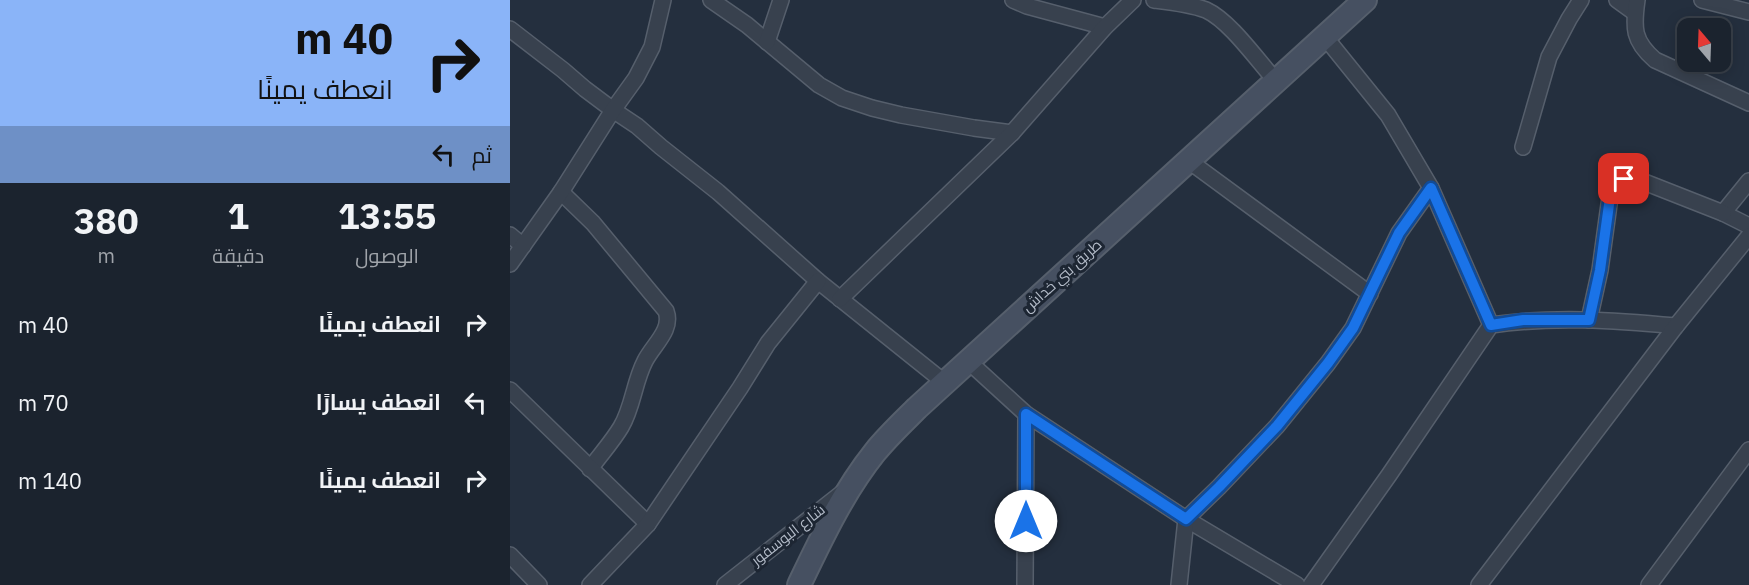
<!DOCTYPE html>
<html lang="ar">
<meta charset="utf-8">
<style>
body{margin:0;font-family:"IBM Plex Sans",Cairo,sans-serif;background:#282f3a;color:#f1f3f6;direction:rtl;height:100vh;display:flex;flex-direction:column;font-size:22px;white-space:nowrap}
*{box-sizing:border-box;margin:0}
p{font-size:20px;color:#a0a4aa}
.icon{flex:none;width:33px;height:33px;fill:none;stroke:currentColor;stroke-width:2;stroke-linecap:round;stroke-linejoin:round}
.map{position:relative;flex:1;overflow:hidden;direction:ltr}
.drawer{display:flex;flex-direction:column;background:#1b232e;width:510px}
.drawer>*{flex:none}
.banner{background:#8ab4f8;color:#111;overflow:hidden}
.needle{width:39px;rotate:341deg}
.buttons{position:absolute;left:1167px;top:18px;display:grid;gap:12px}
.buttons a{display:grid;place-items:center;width:54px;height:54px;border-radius:12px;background:#1b232e;box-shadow:0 3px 15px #0003,0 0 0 2px #39404a;font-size:30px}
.pin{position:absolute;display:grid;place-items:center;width:51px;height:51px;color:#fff;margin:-26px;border-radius:12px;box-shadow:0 3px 9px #0006}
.me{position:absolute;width:66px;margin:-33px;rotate:0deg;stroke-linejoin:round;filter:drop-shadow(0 0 4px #0008)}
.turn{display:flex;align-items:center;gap:21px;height:126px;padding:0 18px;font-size:27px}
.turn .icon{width:78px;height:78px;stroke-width:2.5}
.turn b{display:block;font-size:42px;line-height:51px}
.then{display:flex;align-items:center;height:57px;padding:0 18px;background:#0003;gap:12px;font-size:22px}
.eta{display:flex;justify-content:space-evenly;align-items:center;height:102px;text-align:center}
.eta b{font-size:36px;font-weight:800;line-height:42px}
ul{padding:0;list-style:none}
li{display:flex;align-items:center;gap:18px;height:78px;padding:0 18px}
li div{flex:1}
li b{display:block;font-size:22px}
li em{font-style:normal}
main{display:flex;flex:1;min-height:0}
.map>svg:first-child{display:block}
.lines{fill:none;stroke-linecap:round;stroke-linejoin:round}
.street-casing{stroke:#565f6c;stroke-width:18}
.secondary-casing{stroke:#565f6c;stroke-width:26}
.street{stroke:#38414e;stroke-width:15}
.secondary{stroke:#465061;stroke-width:22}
.route-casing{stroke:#114b97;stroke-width:15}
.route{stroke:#1a73e8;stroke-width:10}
.labels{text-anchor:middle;stroke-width:6;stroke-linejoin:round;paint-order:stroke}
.street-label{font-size:15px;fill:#b4bcc9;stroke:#1d2633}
</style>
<main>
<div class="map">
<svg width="1239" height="585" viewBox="0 0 1239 585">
<rect width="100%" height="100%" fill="#242f3e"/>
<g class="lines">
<defs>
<g id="street">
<polyline points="201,0 237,25 309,85 332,98 362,108 391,115 464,128 502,133"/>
<polyline points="503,0 517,6 595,27"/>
<path d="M644 0C661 2 680 4 696 10 720 21 747 60 766 81"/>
<polyline points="1107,0 1125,13"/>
<path d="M1127 0C1123 28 1123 41 1145 60L1239 103"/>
<polyline points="1192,0 1239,12"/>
<polyline points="0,29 53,70 75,89 103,110 127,126 151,147 208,192 308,281 434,382"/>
<polyline points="815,37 878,115 921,188 981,325"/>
<polyline points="257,42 271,0"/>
<polyline points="1013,147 1039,57 1059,19 1071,0"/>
<polyline points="679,161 860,294"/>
<polyline points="1239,181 1213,213 1239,226"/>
<path d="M51 192 83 223 156 311C163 330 143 345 135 361 124 382 123 407 111 427 102 442 90 455 80 469"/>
<polyline points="0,235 13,246"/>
<polyline points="0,264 51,192 103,110 126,78 142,47 153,0"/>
<polyline points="330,299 502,133 595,27 623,0"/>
<path d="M1079 320 1090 270 1101 190C1108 182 1113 180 1124 178L1213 213"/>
<polyline points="458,361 516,414 676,519 787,585"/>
<polyline points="0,390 138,524"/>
<polyline points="0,555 29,585"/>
<polyline points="80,585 138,524 230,388 258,343 308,281"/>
<polyline points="215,585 332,493"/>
<polyline points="515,585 516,414"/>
<polyline points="669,585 676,519 709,487 767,426 818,363 843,328 889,233 921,188"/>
<path d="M801 585 879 475 981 325C1042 316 1104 320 1166 326"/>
<polyline points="969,585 1166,326 1239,236"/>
<polyline points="1139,585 1239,450"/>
</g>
<path id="secondary" d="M289 585C311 539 333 492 365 452 378 436 393 422 407 408L855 0"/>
</defs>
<use href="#street" class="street-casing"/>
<use href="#secondary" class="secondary-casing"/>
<use href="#street" class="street"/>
<use href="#secondary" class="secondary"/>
</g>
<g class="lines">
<defs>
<polyline id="route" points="516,521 516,414 676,519 709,487 767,426 818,363 843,328 889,233 921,188 981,325 1013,320 1079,320 1090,270 1101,190 1107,184 1114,179"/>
</defs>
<use href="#route" class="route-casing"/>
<use href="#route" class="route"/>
</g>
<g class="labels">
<g class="street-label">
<text transform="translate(552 276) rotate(-42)" y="5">طريق بني خداش</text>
<text transform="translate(278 535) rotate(-38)" y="5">شارع البوسفور</text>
</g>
</g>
</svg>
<div class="buttons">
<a><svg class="needle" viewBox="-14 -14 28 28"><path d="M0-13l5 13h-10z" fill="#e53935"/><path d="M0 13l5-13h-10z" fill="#a0a4aa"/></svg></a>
</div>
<div class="pin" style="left:1114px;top:179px;background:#d93025"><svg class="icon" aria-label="arrive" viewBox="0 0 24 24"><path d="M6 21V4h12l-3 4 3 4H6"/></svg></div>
<svg class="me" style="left:516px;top:521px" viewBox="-20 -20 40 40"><circle r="19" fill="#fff"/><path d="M0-13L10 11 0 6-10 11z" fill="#1a73e8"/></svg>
</div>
<section class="drawer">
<div class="banner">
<div class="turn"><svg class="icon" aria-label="right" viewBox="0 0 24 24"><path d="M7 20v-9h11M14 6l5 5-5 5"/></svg><div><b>40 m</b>انعطف يمينًا</div></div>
<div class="then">ثم<svg class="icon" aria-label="left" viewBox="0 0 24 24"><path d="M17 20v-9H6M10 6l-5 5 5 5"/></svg></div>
</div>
<div class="eta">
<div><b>13:55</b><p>الوصول</p></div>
<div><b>1</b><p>دقيقة</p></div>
<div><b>380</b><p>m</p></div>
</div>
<ul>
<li><svg class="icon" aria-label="right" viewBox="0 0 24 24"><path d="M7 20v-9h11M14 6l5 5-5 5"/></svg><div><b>انعطف يمينًا</b></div><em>40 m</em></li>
<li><svg class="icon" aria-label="left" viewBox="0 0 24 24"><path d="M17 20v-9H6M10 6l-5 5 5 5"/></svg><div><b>انعطف يسارًا</b></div><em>70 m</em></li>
<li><svg class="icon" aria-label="right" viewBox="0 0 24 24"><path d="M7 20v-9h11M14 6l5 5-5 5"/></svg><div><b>انعطف يمينًا</b></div><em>140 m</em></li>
</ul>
</section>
</main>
